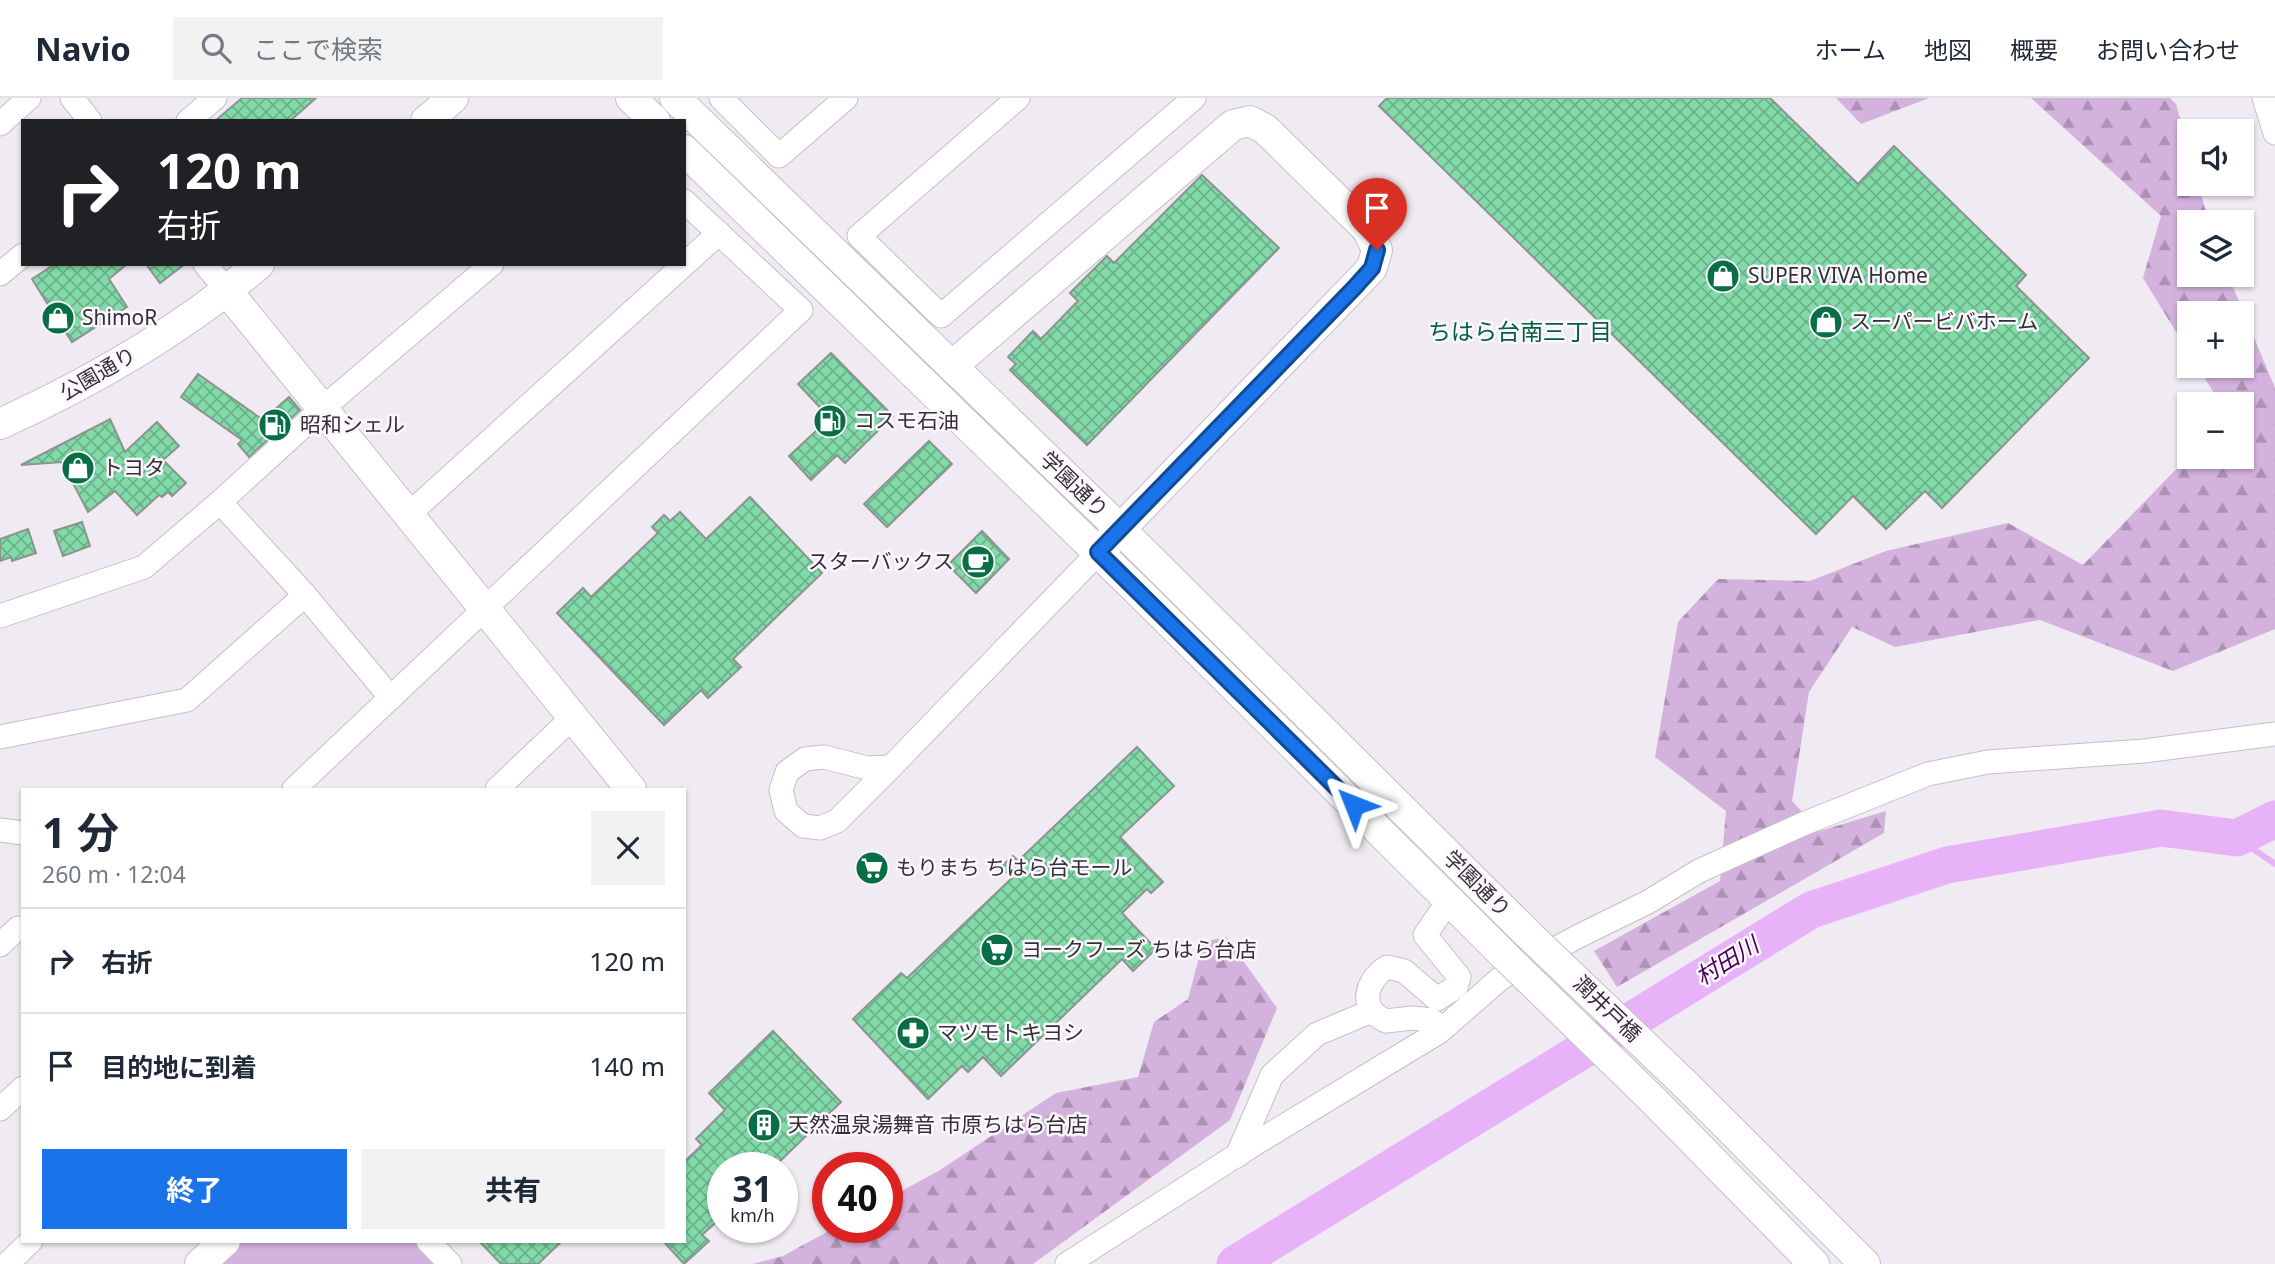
<!DOCTYPE html>
<html lang="ja">
<meta charset="utf-8">
<style>
body{margin:0;font-family:"Noto Sans","Noto Sans JP",sans-serif;background:#f2f2f3;color:#1f2937;height:100vh;display:flex;flex-direction:column;font-size:26px;white-space:nowrap}
*{box-sizing:border-box;margin:0}
p{font-size:23px;color:#747a83}
.icon{flex:none;width:38px;height:38px;fill:none;stroke:currentColor;stroke-width:2;stroke-linecap:round;stroke-linejoin:round}
.map{position:relative;flex:1;overflow:hidden}
.details{position:absolute;left:21px;top:690px;width:665px;height:455px;display:flex;flex-direction:column;background:#fff;border-radius:0px;box-shadow:0 2px 5px #0004}
.details>*{flex:none}
.guide{position:absolute;left:21px;top:21px;width:665px;height:147px;border-radius:0px;box-shadow:0 2px 5px #0004;background:#202124;color:#fff;overflow:hidden}
.fabs{position:absolute;left:2177px;top:21px;display:grid;gap:14px}
.fabs a{display:grid;place-items:center;width:77px;height:77px;border-radius:0px;background:#fff;box-shadow:0 2px 5px #0004;font-size:35px}
.speed{position:absolute;left:707px;top:1054px;display:flex;gap:14px;font-size:35px;font-weight:700;text-align:center}
.speed>*{display:grid;place-content:center;width:91px;height:91px;border-radius:50%;background:#fff;box-shadow:0 2px 5px #0004;line-height:1}
.speed small{font-size:18px;font-weight:400}
.speed .limit{border:10px solid #d22;background:#fff;color:#111}
.pin{position:absolute;display:grid;place-items:center;width:60px;height:60px;color:#fff;margin:-72px -30px;border-radius:50% 50% 50% 0;rotate:-45deg;box-shadow:0 0 7px #0007}
.pin .icon{rotate:45deg}
.me{position:absolute;width:77px;margin:-38px;rotate:315deg;stroke-linejoin:round;filter:drop-shadow(0 0 5px #0008)}
.turn{display:flex;align-items:center;gap:24px;height:147px;padding:0 21px;font-size:32px}
.turn .icon{width:91px;height:91px;stroke-width:2.5}
.turn b{display:block;font-size:49px;line-height:60px}
.round{display:grid;place-items:center;flex:none;width:74px;height:74px;border-radius:0px;background:#f2f2f3}
.head{display:flex;align-items:center;justify-content:space-between;height:119px;padding:0 21px}
h1{font-size:42px;font-weight:700;line-height:52px}
.cta{display:flex;gap:14px;margin-top:auto;padding:14px 21px}
.cta a{flex:1;height:80px;border-radius:0px;background:#1a73e8;color:#fff;font-size:28px;font-weight:700;line-height:80px;text-align:center}
.cta a+a{background:#f2f2f3;color:#1f2937}
ul{padding:0;list-style:none}
li{display:flex;align-items:center;gap:21px;height:105px;padding:0 21px;border-top:2px solid #e0e1e3}
li div{flex:1}
li b{display:block;font-size:26px}
li em{font-style:normal}
header{display:flex;align-items:center;gap:42px;box-sizing:border-box;height:98px;padding:0 35px;background:#fff;border-bottom:2px solid #e0e1e3}
header strong{font-size:33px}
nav{display:flex;gap:38px;margin-inline-start:auto;font-size:24px}
.search{width:490px;height:63px;background:#f2f2f3;display:flex;align-items:center;gap:18px;box-sizing:border-box;padding:0 24px;border-radius:0px;color:#747a83;font-size:26px}
.map>svg:first-child{display:block}
.forest{fill:url(#forest-firs)}
.park{fill:#d3b2dd}
.lines{fill:none;stroke-linecap:round;stroke-linejoin:round}
.stream{stroke:#e7b2f8;stroke-width:6}
.river{stroke:#e7b2f8;stroke-width:37}
.building{fill:url(#building-cross-hatch);stroke:#8b948e;stroke-width:2}
.minor-casing{stroke:#c5bfc7;stroke-width:25}
.tertiary-casing{stroke:#c5bfc7;stroke-width:32}
.minor{stroke:#fff;stroke-width:23}
.tertiary{stroke:#fff;stroke-width:30}
.tertiary-bridge-casing{stroke:#c5bfc7;stroke-width:32;stroke-linecap:butt}
.tertiary-bridge{stroke:#fff;stroke-width:30}
.route-casing{stroke:#114b97;stroke-width:18}
.route{stroke:#1a73e8;stroke-width:12}
.labels{text-anchor:middle;stroke-width:5;stroke-linejoin:round;paint-order:stroke}
.poi-label{font-size:21px;fill:#343135;stroke:#fcf7fe;text-anchor:start}
.street-label{font-size:21px;fill:#343135;stroke:#fcf7fe}
.neighbourhood-label{font-size:23px;fill:#02613c;stroke:#fcf7fe}
.water-label{font-size:23px;font-style:italic;fill:#460056;stroke:#fcf7fe}
</style>
<header>
<strong>Navio</strong>
<div class="search"><svg class="icon" aria-label="search" viewBox="0 0 24 24"><circle cx="10" cy="10" r="6"/><path d="M15 15l6 6"/></svg>ここで検索</div>
<nav><a>ホーム</a><a>地図</a><a>概要</a><a>お問い合わせ</a></nav>
</header>
<div class="map">
<svg width="2275" height="1166" viewBox="0 0 2275 1166">
<defs>
<pattern id="forest-firs" width="22" height="20" patternUnits="userSpaceOnUse" patternTransform="scale(1.75)"><rect width="22" height="20" fill="#d3b2dd"/><path d="M5 1l3.5 6h-7zM16 11l3.5 6h-7z" fill="#ac91b4"/></pattern>
<pattern id="building-cross-hatch" width="8" height="8" patternUnits="userSpaceOnUse" patternTransform="scale(1.75)"><rect width="8" height="8" fill="#82daa9"/><path d="M0 0l8 8M0 8l8-8" fill="none" stroke="#6bb18a"/></pattern>
</defs>
<rect width="100%" height="100%" fill="#f0eaf2"/>
<g class="forest">
<polygon points="1836,0 1929,0 1861,26"/>
<polygon points="2031,0 2170,0 2176,6 2189,54 2189,86 2198,86 2209,124 2189,124 2189,177 2228,177 2275,290 2275,531 2173,573 2040,522 1895,549 1852,529 1809,594 1792,703 1820,733 1886,713 1884,735 1617,889 1594,853 1720,783 1726,713 1655,659 1678,524 1718,481 1810,483 1886,453 2008,425 2083,467 2189,358 2242,359 2242,306 2221,306 2197,268 2242,268 2242,215 2189,215 2189,255 2143,180 2161,118"/>
<polygon points="1226,839 1277,910 1230,1022 1033,1166 752,1166 783,1158 836,1129 887,1129 887,1101 940,1072 1056,995 1138,979 1154,924 1188,901 1203,844"/>
</g>
<polygon class="park" points="225,1143 430,1143 452,1166 200,1166"/>
<g class="lines">
<polyline class="stream" points="2237,740 2275,766"/>
<polyline class="river" points="1235,1166 1811,812 1947,767 2161,730 2237,740 2275,721"/>
</g>
<g class="building">
<polygon points="242,0 316,0 290,23 215,23"/>
<polygon points="1387,0 1770,0 1858,86 1894,48 2026,177 2016,188 2089,260 1942,410 1925,393 1886,431 1853,398 1816,436 1379,8"/>
<polygon points="1202,77 1279,150 1087,347 1010,272 1016,266 1008,259 1033,233 1041,241 1078,203 1070,195 1107,158 1114,165"/>
<polygon points="55,166 127,166 109,181 127,209 72,244 63,230 55,234 43,214 50,210 32,181"/>
<polygon points="146,166 185,166 160,185"/>
<polygon points="831,255 893,318 845,365 837,357 811,382 789,358 830,320 798,286"/>
<polygon points="198,276 263,322 289,299 300,312 249,359 238,346 242,342 181,299"/>
<polygon points="110,321 125,354 157,324 179,348 163,362 186,385 172,398 168,394 162,399 159,397 137,417 115,393 88,414 62,364 21,367"/>
<polygon points="929,343 952,366 887,429 864,406"/>
<polygon points="750,399 822,475 733,561 741,569 708,600 701,592 664,627 557,515 583,490 591,499 658,435 652,429 664,417 670,423 680,414 706,441"/>
<polygon points="82,424 90,448 63,458 54,433"/>
<polygon points="28,431 36,455 12,463 11,459 0,463 0,441"/>
<polygon points="982,433 1009,461 976,495 948,467"/>
<polygon points="1137,649 1174,688 1120,739 1163,784 1151,795 1147,791 1122,815 1156,851 1133,873 1122,861 1001,978 983,959 968,974 962,968 928,1001 853,921 901,875 907,880 1012,780 1001,769 1013,758 1018,763"/>
<polygon points="773,933 841,1004 776,1067 771,1061 762,1069 723,1069 723,1118 702,1137 709,1143 684,1166 663,1143 684,1143 684,1064 702,1047 696,1041 725,1012 709,995"/>
<polygon points="479,1143 562,1143 538,1166 501,1166"/>
</g>
<g class="lines">
<defs>
<g id="minor">
<polyline points="72,0 90,23"/>
<polyline points="721,0 779,58 846,0"/>
<polyline points="1018,0 859,138 941,218 1194,0"/>
<polyline points="2264,0 2275,35"/>
<polyline points="188,23 215,0"/>
<polyline points="0,26 29,0"/>
<polyline points="205,166 227,193"/>
<polyline points="0,176 23,157"/>
<polyline points="220,404 305,497 391,600"/>
<polyline points="408,417 719,135"/>
<polyline points="0,518 144,469 220,404 323,310 492,166"/>
<polyline points="0,639 187,602 305,497"/>
<polyline points="891,669 867,670 824,659 805,661 787,674 781,692 786,713 803,728 820,730 837,723 891,669 1098,455"/>
<polyline points="294,691 801,212 684,103"/>
<polyline points="497,691 573,619"/>
<polyline points="0,732 23,735"/>
<polyline points="0,847 18,830"/>
<path d="M1439 934 1432 922 1412 920 1386 923C1382 921 1375 917 1372 913 1361 896 1373 878 1387 869L1404 873 1437 901 1456 889 1459 879 1425 837 1449 802"/>
<polyline points="0,1011 23,990"/>
<polyline points="1237,1058 1272,977 1317,936 1372,913"/>
<polyline points="428,1143 450,1166"/>
<polyline points="7,1166 31,1143"/>
<polyline points="1067,1166 1256,1045 1439,934 1501,880 1577,839 1648,804 1699,773 1803,726 1928,676 1988,664 2144,653 2275,636"/>
</g>
<g id="tertiary">
<polyline points="631,0 655,23"/>
<polyline points="675,0 1120,431 1529,837"/>
<polyline points="426,23 453,0"/>
<polyline points="684,52 1143,498 1503,856"/>
<polyline points="227,193 631,691"/>
<polyline points="952,268 1233,27 1250,23 1265,31 1368,132 1377,152 1372,170 1107,445"/>
<path d="M0 326C92 284 181 233 259 166"/>
<polyline points="1685,986 1865,1166"/>
<polyline points="1653,1002 1814,1166"/>
<polyline points="200,1166 225,1143"/>
</g>
</defs>
<use href="#minor" class="minor-casing"/>
<use href="#tertiary" class="tertiary-casing"/>
<use href="#minor" class="minor"/>
<use href="#tertiary" class="tertiary"/>
<defs>
<g id="tertiary-bridge">
<polyline points="1529,837 1685,986"/>
<polyline points="1503,856 1653,1002"/>
</g>
</defs>
<use href="#tertiary-bridge" class="tertiary-bridge-casing"/>
<use href="#tertiary-bridge" class="tertiary-bridge"/>
</g>
<g class="lines">
<defs>
<polyline id="route" points="1354,707 1098,454 1354,190 1372,170 1377,152"/>
</defs>
<use href="#route" class="route-casing"/>
<use href="#route" class="route"/>
</g>
<defs>
<symbol id="shop-disc" viewBox="-11 -11 22 22"><circle r="9.5" fill="#076e45" stroke="#fcf7fe"/><path d="M-5-2.5h2.3a2.7 3.5 0 0 1 5.4 0H5L5.5 6h-11ZM-1.5-2.5h3a1.5 2.3 0 0 0-3 0Z" fill="#fff"/></symbol>
<symbol id="fuel-disc" viewBox="-11 -11 22 22"><circle r="9.5" fill="#076e45" stroke="#fcf7fe"/><path d="M-5.5-6h7V0h2V4h1.3V-2.5L3-4.5l.8-.8L6-3V5H2.5V1h-1V6h-7ZM-4.2-4.7v3.2H.2V-4.7Z" fill="#fff"/></symbol>
<symbol id="cafe-disc" viewBox="-11 -11 22 22"><circle r="9.5" fill="#076e45" stroke="#fcf7fe"/><path d="M-5.5-4.5H6V0H3Q3 3.5 0 3.5H-2.5Q-5.5 3.5-5.5 0ZM3-3.2v2h1.7v-2ZM-6 4.5H4V6H-6Z" fill="#fff"/></symbol>
<symbol id="supermarket-disc" viewBox="-11 -11 22 22"><circle r="9.5" fill="#076e45" stroke="#fcf7fe"/><path d="M-6-5.5h2.5l.6 2H6L4.5 2H-2.5L-4.4-4H-6ZM-1.5 3.2a1.3 1.3 0 1 0 .1 0ZM3 3.2a1.3 1.3 0 1 0 .1 0Z" fill="#fff"/></symbol>
<symbol id="pharmacy-disc" viewBox="-11 -11 22 22"><circle r="9.5" fill="#076e45" stroke="#fcf7fe"/><path d="M-2-6h4v4h4v4h-4v4h-4v-4h-4v-4h4Z" fill="#fff"/></symbol>
<symbol id="building-disc" viewBox="-11 -11 22 22"><circle r="9.5" fill="#076e45" stroke="#fcf7fe"/><path d="M-4-6H4V6H1V3H-1V6H-4ZM-2.5-4.3h1.7v1.8h-1.7ZM.8-4.3h1.7v1.8H.8ZM-2.5-1h1.7V.8h-1.7ZM.8-1h1.7V.8H.8Z" fill="#fff"/></symbol>
</defs>
<g fill-rule="evenodd">
<use href="#shop-disc" x="1704" y="159" width="38" height="38"/>
<use href="#shop-disc" x="39" y="201" width="38" height="38"/>
<use href="#shop-disc" x="1807" y="205" width="38" height="38"/>
<use href="#fuel-disc" x="811" y="304" width="38" height="38"/>
<use href="#fuel-disc" x="256" y="308" width="38" height="38"/>
<use href="#shop-disc" x="59" y="351" width="38" height="38"/>
<use href="#cafe-disc" x="959" y="445" width="38" height="38"/>
<use href="#supermarket-disc" x="853" y="751" width="38" height="38"/>
<use href="#supermarket-disc" x="978" y="833" width="38" height="38"/>
<use href="#pharmacy-disc" x="894" y="916" width="38" height="38"/>
<use href="#building-disc" x="745" y="1008" width="38" height="38"/>
</g>
<g class="labels">
<g class="poi-label">
<text x="1748" y="185">SUPER VIVA Home</text>
<text x="82" y="227">ShimoR</text>
<text x="1850" y="231">スーパービバホーム</text>
<text x="854" y="330">コスモ石油</text>
<text x="300" y="334">昭和シェル</text>
<text x="102" y="377">トヨタ</text>
<text x="954" y="471" text-anchor="end">スターバックス</text>
<text x="896" y="777">もりまち ちはら台モール</text>
<text x="1021" y="859">ヨークフーズ ちはら台店</text>
<text x="937" y="942">マツモトキヨシ</text>
<text x="788" y="1034">天然温泉湯舞音 市原ちはら台店</text>
</g>
<g class="street-label">
<text transform="translate(98 276) rotate(-30)" y="7">公園通り</text>
<text transform="translate(1074 387) rotate(44)" y="7">学園通り</text>
<text transform="translate(1477 786) rotate(45)" y="7">学園通り</text>
<text transform="translate(1607 911) rotate(44)" y="7">潤井戸橋</text>
</g>
<g class="neighbourhood-label">
<text x="1520" y="242">ちはら台南三丁目</text>
</g>
<g class="water-label">
<text transform="translate(1727 863) rotate(-32)" y="8">村田川</text>
</g>
</g>
</svg>
<div class="fabs">
<a><svg class="icon" aria-label="sound" viewBox="0 0 24 24"><path d="M4 9h4l5-4v14l-5-4H4zM17 9q2 3 0 6"/></svg></a>
<a><svg class="icon" aria-label="layers" viewBox="0 0 24 24"><path d="M12 4l9 5-9 5-9-5zM3 14l9 5 9-5"/></svg></a>
<a>+</a>
<a>−</a>
</div>
<div class="speed"><div>31<small>km/h</small></div><div class="limit">40</div></div>
<div class="pin" style="left:1377px;top:152px;background:#d93025"><svg class="icon" aria-label="arrive" viewBox="0 0 24 24"><path d="M6 21V4h12l-3 4 3 4H6"/></svg></div>
<svg class="me" style="left:1354px;top:707px" viewBox="-20 -20 40 40"><path d="M0-17L14 15 0 8-14 15z" fill="#1a73e8" stroke="#fff" stroke-width="4"/></svg>
<div class="guide">
<div class="turn"><svg class="icon" aria-label="right" viewBox="0 0 24 24"><path d="M7 20v-9h11M14 6l5 5-5 5"/></svg><div><b>120 m</b>右折</div></div>
</div>
<section class="details">
<div class="head"><div><h1>1 分</h1><p>260 m · 12:04</p></div><a class="round"><svg class="icon" aria-label="close" viewBox="0 0 24 24"><path d="M6 6l12 12M18 6L6 18"/></svg></a></div>
<ul>
<li><svg class="icon" aria-label="right" viewBox="0 0 24 24"><path d="M7 20v-9h11M14 6l5 5-5 5"/></svg><div><b>右折</b></div><em>120 m</em></li>
<li><svg class="icon" aria-label="arrive" viewBox="0 0 24 24"><path d="M6 21V4h12l-3 4 3 4H6"/></svg><div><b>目的地に到着</b></div><em>140 m</em></li>
</ul>
<div class="cta"><a>終了</a><a>共有</a></div>
</section>
</div>
